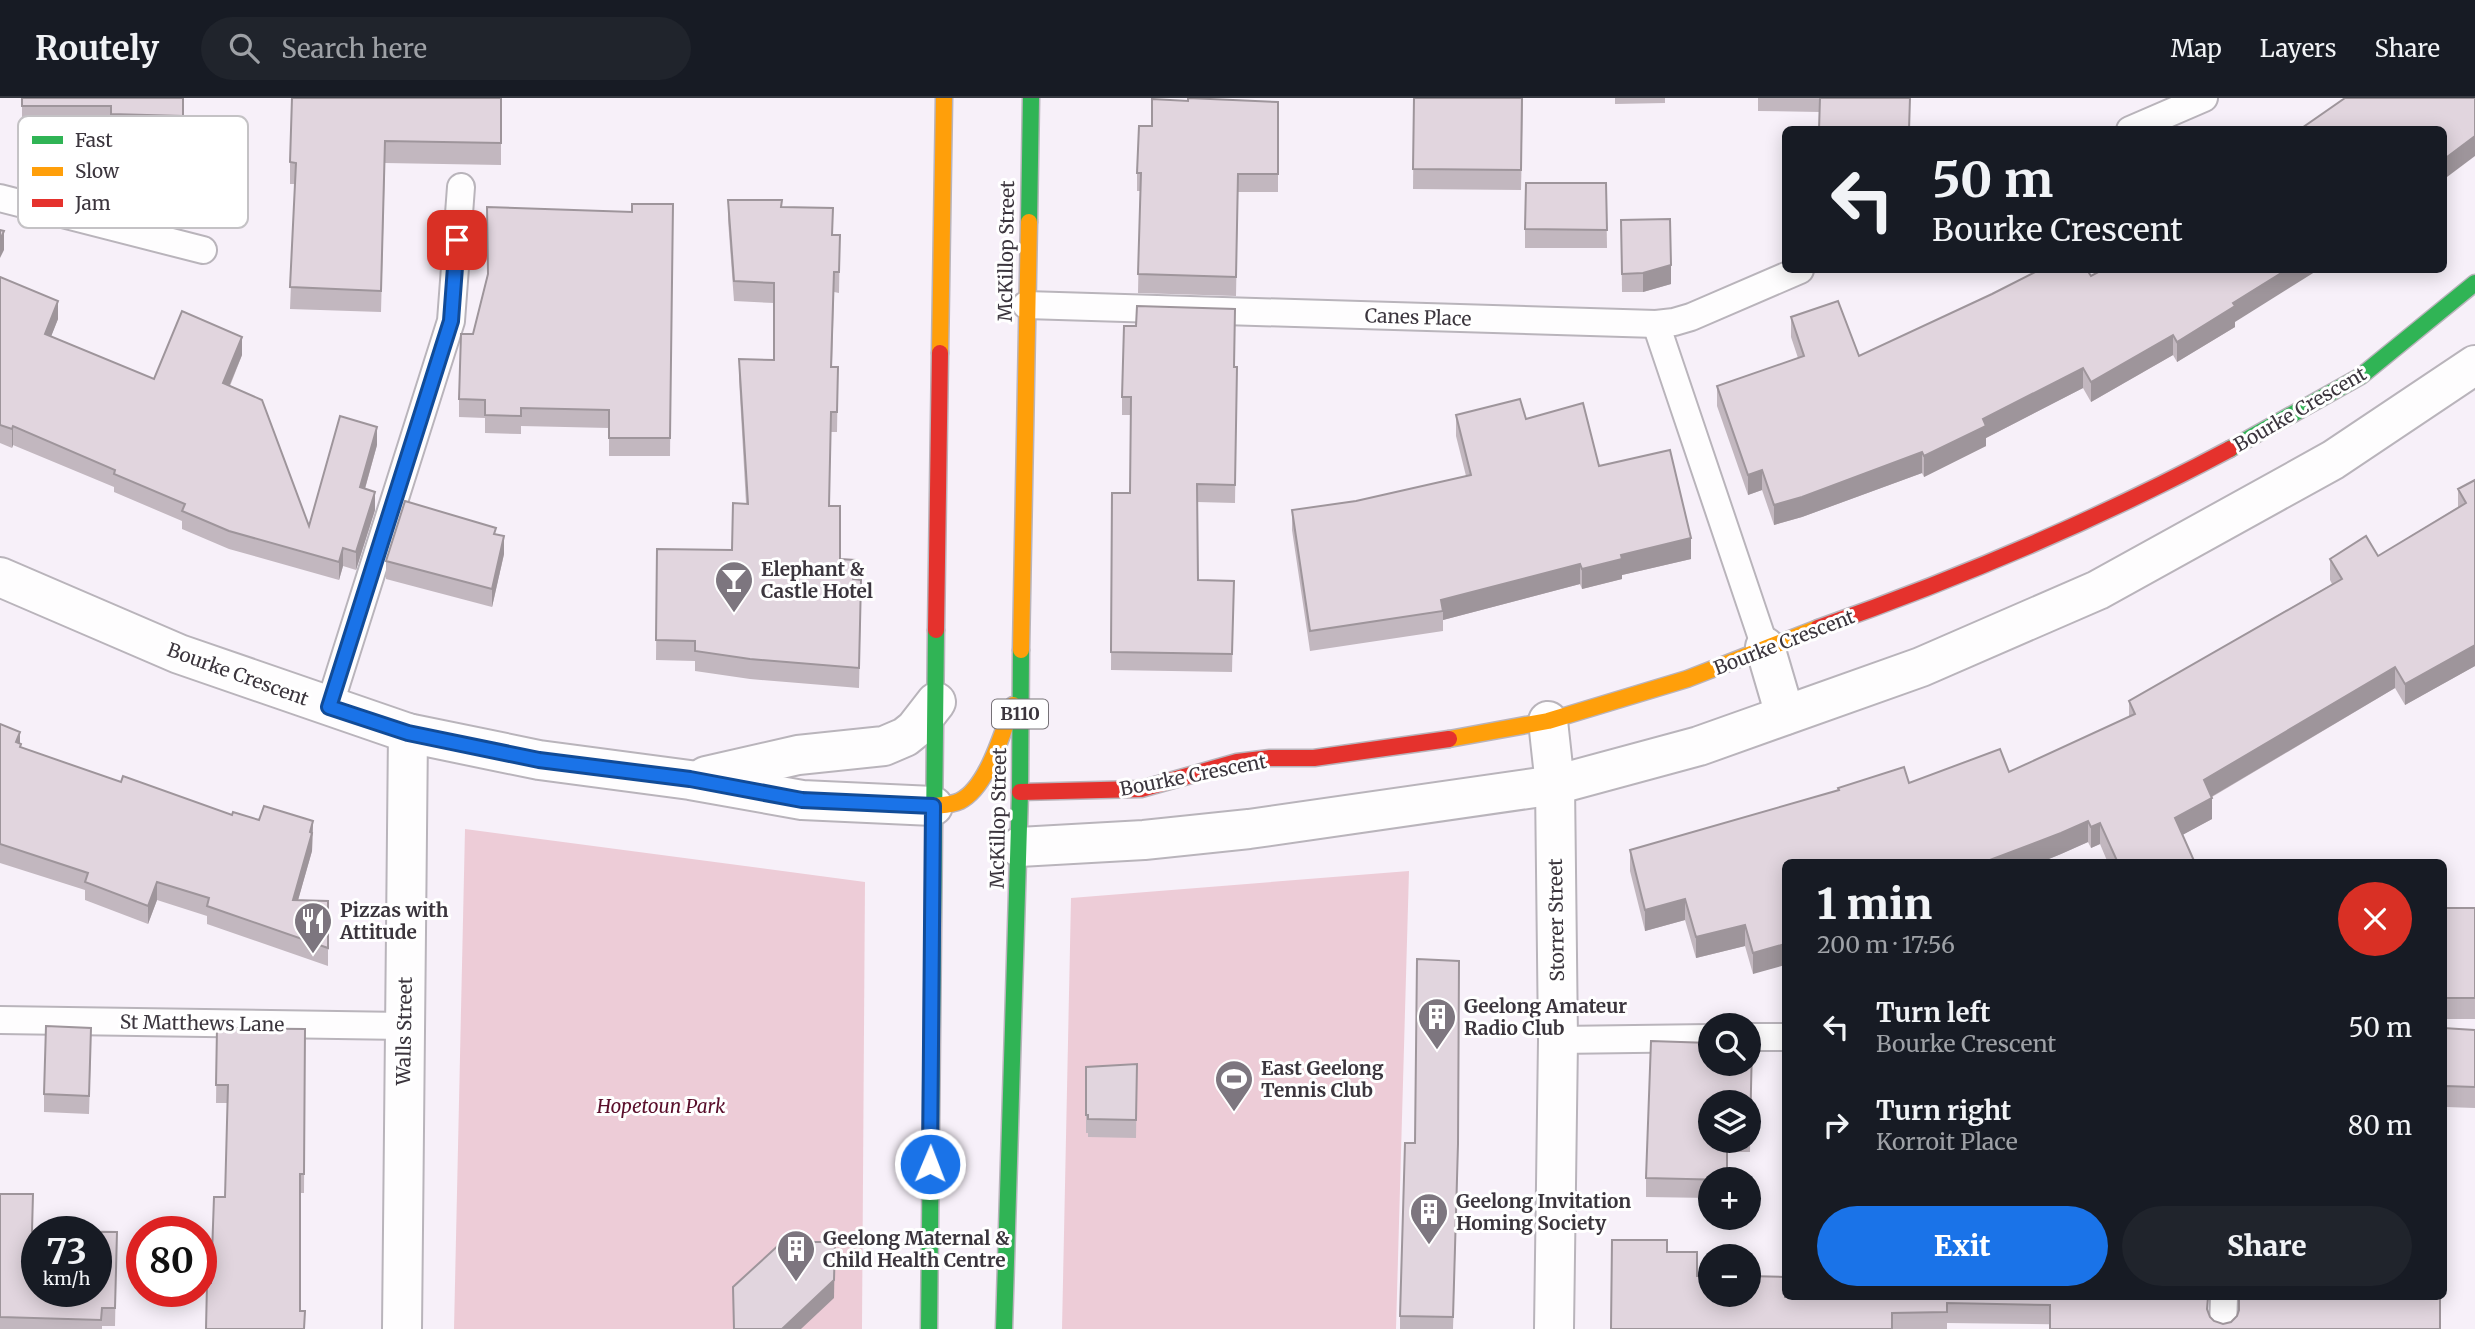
<!DOCTYPE html>
<meta charset="utf-8">
<style>
body{margin:0;font-family:Merriweather,serif;background:#20242c;color:#f1f3f6;height:100vh;display:flex;flex-direction:column;font-size:26px;white-space:nowrap}
*{box-sizing:border-box;margin:0}
p{font-size:23px;color:#9ea1a6}
.icon{flex:none;width:38px;height:38px;fill:none;stroke:currentColor;stroke-width:2;stroke-linecap:round;stroke-linejoin:round}
.map{position:relative;flex:1;overflow:hidden}
.side{position:absolute;left:1782px;top:761px;width:665px;height:441px;display:flex;flex-direction:column;background:#171b24;border-radius:10px;box-shadow:0 4px 18px #0003}
.side>*{flex:none}
.hud{position:absolute;left:1782px;top:28px;width:665px;height:147px;border-radius:10px;box-shadow:0 4px 18px #0003;background:#171b24;color:#f1f3f6;overflow:hidden}
.buttons{position:absolute;left:1698px;top:915px;display:grid;gap:14px}
.buttons a{display:grid;place-items:center;width:63px;height:63px;border-radius:50%;background:#171b24;box-shadow:0 4px 18px #0003;font-size:35px}
.speed{position:absolute;left:21px;top:1118px;display:flex;gap:14px;font-size:35px;font-weight:700;text-align:center}
.speed>*{display:grid;place-content:center;width:91px;height:91px;border-radius:50%;background:#171b24;box-shadow:0 4px 18px #0003;line-height:1}
.speed small{font-size:18px;font-weight:400}
.speed .limit{border:10px solid #d22;background:#fff;color:#111}
.pin{position:absolute;display:grid;place-items:center;width:60px;height:60px;color:#fff;margin:-30px;border-radius:14px;box-shadow:0 4px 10px #0006}
.me{position:absolute;width:77px;margin:-38px;rotate:1deg;stroke-linejoin:round;filter:drop-shadow(0 0 5px #0008)}
.turn{display:flex;align-items:center;gap:24px;height:147px;padding:0 35px;font-size:32px}
.turn .icon{width:91px;height:91px;stroke-width:2.5}
.turn b{display:block;font-size:49px;line-height:60px}
.round{display:grid;place-items:center;flex:none;width:74px;height:74px;border-radius:37px;background:#20242c}
.head{display:flex;align-items:center;justify-content:space-between;height:119px;padding:0 35px}
h1{font-size:42px;font-weight:800;line-height:52px}
.button{display:flex;gap:14px;margin-top:auto;padding:14px 35px}
.button a{flex:1;height:80px;border-radius:42px;background:#1a73e8;color:#fff;font-size:28px;font-weight:800;line-height:80px;text-align:center}
.button a+a{background:#20242c;color:#f1f3f6}
ul{padding:0;list-style:none}
li{display:flex;align-items:center;gap:21px;height:98px;padding:0 35px}
li div{flex:1}
li b{display:block;font-size:26px}
li em{font-style:normal}
header{display:flex;align-items:center;gap:42px;box-sizing:border-box;height:98px;padding:0 35px;background:#171b24;border-bottom:2px solid #363941}
header strong{font-size:33px}
nav{display:flex;gap:38px;margin-inline-start:auto;font-size:24px}
.search{width:490px;height:63px;background:#20242c;display:flex;align-items:center;gap:18px;box-sizing:border-box;padding:0 24px;border-radius:38px;color:#9ea1a6;font-size:26px}
.map>svg:first-child{display:block}
.park{fill:#edccd7}
.lines{fill:none;stroke-linecap:round;stroke-linejoin:round}
.lane-casing{stroke:#b9b4bb;stroke-width:30}
.street-casing{stroke:#b9b4bb;stroke-width:42}
.fast-casing{stroke:#b9b4bb;stroke-width:19}
.slow-casing{stroke:#b9b4bb;stroke-width:19}
.jam-casing{stroke:#b9b4bb;stroke-width:19}
.lane{stroke:#fefdfe;stroke-width:26}
.street{stroke:#fefdfe;stroke-width:38}
.fast{stroke:#30b455;stroke-width:16}
.slow{stroke:#ff9f0a;stroke-width:16}
.jam{stroke:#e5322d;stroke-width:16}
.wall{fill:#c2b7bf;fill-rule:evenodd}
.shaded-wall{fill:#9e959b}
.building{fill:#e1d5de;stroke:#9e959b;stroke-width:2;fill-rule:evenodd}
.route-casing{stroke:#114b97;stroke-width:18}
.route{stroke:#1a73e8;stroke-width:12}
.labels{text-anchor:middle;stroke-width:6;stroke-linejoin:round;paint-order:stroke}
.shield{fill:#fff;stroke:#767277;stroke-width:2}
.shield-label{font-size:18px;font-weight:bold;fill:#3b353d}
.street-label{font-size:19px;fill:#3b353d;stroke:#fff}
.poi-label{font-size:19px;font-weight:bold;fill:#3b353d;stroke:#fff;text-anchor:start}
.park-label{font-size:19px;font-style:italic;fill:#5a0f2b;stroke:#fff}
.key{fill:#fff;stroke:#c4c2c5;stroke-width:2}
.key-label{font-size:19px;fill:#3b353d}
</style>
<header>
<strong>Routely</strong>
<div class="search"><svg class="icon" aria-label="search" viewBox="0 0 24 24"><circle cx="10" cy="10" r="6"/><path d="M15 15l6 6"/></svg>Search here</div>
<nav><a>Map</a><a>Layers</a><a>Share</a></nav>
</header>
<div class="map">
<svg width="2475" height="1231" viewBox="0 0 2475 1231">
<rect width="100%" height="100%" fill="#f7f0f9"/>
<g class="park">
<polygon points="465,731 865,784 862,1231 454,1231"/>
<polygon points="1409,773 1396,1231 1062,1231 1071,800"/>
</g>
<g class="lines">
<defs>
<g id="lane">
<polyline points="2130,32 2204,0"/>
<polyline points="0,100 203,152"/>
<polyline points="1026,207 1656,226 1674,224 1691,219 1800,172"/>
<polyline points="1656,226 1765,549"/>
<polyline points="329,609 451,223 461,89"/>
<polyline points="0,922 404,928"/>
<polyline points="1748,939 1785,939"/>
<polyline points="1558,942 1710,940"/>
<polyline points="2223,1231 2224,1199"/>
</g>
<g id="street">
<polyline points="0,479 179,556 408,635 539,662 690,682 802,702 933,708"/>
<polyline points="1765,549 1785,617"/>
<polyline points="1548,623 1555,687 1558,942 1554,1231"/>
<polyline points="706,678 798,657 884,648 905,639 915,631 936,604"/>
<polyline points="1019,749 1144,742 1249,731 1555,687 1699,648 1921,569 2098,492 2333,362 2475,267"/>
<polyline points="402,1231 408,635"/>
</g>
<g id="fast">
<polyline points="1029,124 1031,0"/>
<polyline points="2230,351 2361,278 2475,185"/>
<polyline points="929,1231 936,532"/>
<polyline points="1004,1231 1020,694 1021,552"/>
</g>
<g id="slow">
<polyline points="940,255 944,0"/>
<polyline points="1021,552 1029,124"/>
<polyline points="1449,641 1548,623 1687,581 1818,530"/>
<path d="M933 708C942 707 952 707 960 703 988 689 1002 634 1013 607"/>
</g>
<g id="jam">
<path d="M1818 530C1960 480 2097 422 2230 351"/>
<polyline points="936,532 940,255"/>
<polyline points="1020,694 1141,691 1237,664 1270,660 1314,660 1449,641"/>
</g>
</defs>
<use href="#lane" class="lane-casing"/>
<use href="#street" class="street-casing"/>
<use href="#fast" class="fast-casing"/>
<use href="#slow" class="slow-casing"/>
<use href="#jam" class="jam-casing"/>
<use href="#lane" class="lane"/>
<use href="#street" class="street"/>
<use href="#fast" class="fast"/>
<use href="#slow" class="slow"/>
<use href="#jam" class="jam"/>
</g>
<g class="wall">
<polygon points="22,0 183,0 183,40 111,38 111,30 22,30"/>
<polygon points="501,0 501,67 385,65 381,214 290,211 295,86 290,86 290,64"/>
<polygon points="1414,0 1523,0 1521,92 1413,91"/>
<polygon points="1615,0 1665,0 1665,5 1615,6"/>
<polygon points="1758,0 1910,0 1820,14 1758,13"/>
<polygon points="1188,3 1278,4 1278,94 1238,94 1236,198 1138,195 1140,93 1137,93 1137,75 1152,28"/>
<polygon points="1606,85 1607,150 1525,150 1525,131"/>
<polygon points="728,102 782,109 833,137 840,137 839,195 834,194 832,269 838,269 837,334 831,334 829,408 840,461 855,481 861,502 859,590 750,581 695,573 695,563 656,562 657,451 732,452 746,405 739,281 739,261 774,262 774,205 734,203 728,122"/>
<polygon points="673,106 670,358 609,358 609,330 521,328 521,336 485,335 485,320 459,319 459,301 473,236 632,114"/>
<polygon points="1621,122 1671,186 1643,194 1622,194"/>
<polygon points="2091,178 2235,224 2235,229 2177,264 2173,257 2091,304 2083,290 1986,340 1986,348 1924,379 1922,375 1802,419 1774,427 1762,392 1748,397 1717,308 1717,288 1798,260 1791,239 1791,219 1859,258"/>
<polygon points="0,179 58,221 51,238 154,281 242,257 230,288 309,428 377,347 365,391 375,412 356,472 343,468 339,482 229,451 182,431 182,423 114,394 114,389 13,347 12,350 0,345"/>
<polygon points="1235,269 1237,269 1235,405 1197,404 1198,482 1234,483 1232,574 1111,572 1112,395 1130,395 1131,317 1122,317 1122,299"/>
<polygon points="1456,317 1526,321 1599,368 1691,461 1622,477 1622,481 1582,491 1580,486 1443,522 1443,533 1310,553 1292,432 1292,412 1356,403 1466,378 1456,338"/>
<polygon points="2475,382 2475,568 2405,607 2395,590 2212,699 2212,721 2182,737 2195,765 2108,765 2100,746 2091,750 2088,744 2061,756 2039,765 1785,765 1753,876 1745,848 1696,860 1685,822 1645,833 1630,773 1630,752 1838,693 1838,690 1909,685 2009,674 2129,619 2129,603 2332,486 2330,482 2330,461 2378,458 2458,409 2458,391"/>
<polygon points="496,436 504,456 492,509 386,481 386,463"/>
<polygon points="0,626 20,646 21,649 121,684 232,717 259,722 313,723 312,753 298,802 328,803 328,868 207,826 207,818 157,802 148,826 85,802 85,792 0,765"/>
<rect x="2443" y="810" width="32" height="111"/>
<polygon points="217,930 305,931 304,1095 300,1095 300,1213 305,1231 211,1185 225,1099 228,1005 216,1005"/>
<polygon points="2443,930 2475,932 2475,1010 2446,1009 2443,1063"/>
<path d="M1752 946 1750 1054H1728L1710 1082V1100L1646 1099V1080ZM1748 1004V1043H1710Z"/>
<polygon points="91,948 89,1016 44,1014 44,996"/>
<polygon points="1137,966 1136,1040 1088,1039 1088,1035 1086,1035 1086,969"/>
<polygon points="1458,1064 1453,1231 1400,1231 1400,1218"/>
<polygon points="0,1096 32,1133 117,1134 115,1228 102,1228 102,1231 0,1231"/>
<polygon points="1667,1154 1697,1178 1785,1199 2208,1199 2208,1213 2210,1219 2214,1223 2223,1226 2440,1231 1947,1225 1947,1231 1611,1231"/>
</g>
<g class="shaded-wall">
<polygon points="2475,38 2475,58 2443,82 2443,62"/>
<polygon points="4,133 4,152 0,160 0,142"/>
<polygon points="1671,167 1671,186 1643,194 1643,175"/>
<polygon points="2286,172 2318,172 2235,224 2235,229 2177,264 2177,244 2233,205"/>
<polygon points="58,203 58,221 45,254 45,236"/>
<polygon points="2173,237 2173,257 2091,304 2091,284"/>
<polygon points="242,239 242,257 223,303 223,285"/>
<polygon points="2083,270 2083,290 1986,340 1986,348 1924,379 1924,358 1983,321"/>
<polygon points="13,328 13,347 12,350 12,331"/>
<polygon points="377,329 377,347 360,408 360,389"/>
<polygon points="1922,354 1922,375 1802,419 1774,427 1774,407"/>
<polygon points="1762,372 1762,392 1748,397 1748,377"/>
<polygon points="375,394 375,412 356,472 356,454"/>
<polygon points="504,438 504,456 492,509 492,491"/>
<polygon points="1691,440 1691,461 1622,477 1622,481 1582,491 1582,471 1621,457"/>
<polygon points="343,450 343,468 339,482 339,464"/>
<polygon points="1580,466 1580,486 1443,522 1443,513 1441,502"/>
<polygon points="2475,547 2475,568 2405,607 2405,586"/>
<polygon points="2395,569 2395,590 2204,703 2204,682"/>
<polygon points="20,634 20,649 21,646 21,664 16,644"/>
<polygon points="2212,700 2212,721 2175,741 2175,720"/>
<polygon points="313,723 312,753 293,820 293,802"/>
<polygon points="2088,723 2088,744 2061,756 2039,765 1982,765"/>
<polygon points="2100,725 2100,746 2091,750 2091,729"/>
<polygon points="157,784 157,802 148,826 148,808"/>
<polygon points="1685,801 1685,822 1645,833 1645,812"/>
<polygon points="1745,827 1745,848 1696,860 1696,839"/>
<polygon points="1785,846 1785,867 1753,876 1753,855"/>
<polygon points="2446,988 2446,1009 2443,1063 2443,1042"/>
<polygon points="835,1144 834,1200 801,1231 782,1231"/>
</g>
<g class="building">
<polygon points="22,0 183,0 183,18 111,16 111,8 22,8"/>
<polygon points="292,0 501,0 501,45 385,43 381,193 290,189 296,65 290,64"/>
<polygon points="1188,0 1278,4 1278,76 1238,76 1236,179 1138,176 1141,75 1137,75 1139,28 1152,28 1152,1 1188,3"/>
<polygon points="1414,0 1522,0 1521,72 1413,71"/>
<polygon points="1820,0 1910,0 1909,32 1819,32"/>
<polygon points="2345,0 2475,0 2475,38 2443,62 2443,32 2299,32"/>
<polygon points="1526,85 1606,85 1607,132 1525,131"/>
<polygon points="728,102 782,102 781,109 833,110 832,137 840,137 839,174 834,174 831,269 838,269 837,314 831,314 829,408 840,408 840,461 855,462 853,481 861,482 859,570 750,561 695,553 695,543 656,542 657,451 732,452 733,405 748,406 739,261 774,262 774,185 734,183"/>
<polygon points="632,106 673,106 670,340 609,340 609,312 521,310 521,318 485,317 485,302 459,301 461,236 473,236 488,176 487,109 632,114"/>
<polygon points="1670,121 1671,167 1643,175 1622,176 1621,122"/>
<polygon points="0,132 4,133 0,142"/>
<polygon points="2039,172 2087,172 2091,178 2102,172 2286,172 2233,205 2235,208 2177,244 2173,237 2091,284 2083,270 1983,321 1986,328 1924,358 1922,354 1802,399 1774,407 1762,372 1748,377 1717,288 1804,258 1791,219 1838,203 1859,258 1992,196"/>
<polygon points="0,179 58,203 45,236 154,281 182,213 242,239 223,285 262,302 309,428 340,318 377,329 360,389 375,394 356,454 343,450 339,464 229,433 182,413 185,406 114,376 115,372 13,328 12,331 0,327"/>
<polygon points="1137,208 1235,211 1234,269 1237,269 1235,387 1197,386 1198,482 1234,483 1232,556 1111,554 1112,395 1130,395 1131,299 1122,299 1124,228 1136,228"/>
<polygon points="1520,301 1526,321 1583,305 1599,368 1670,352 1691,440 1621,457 1622,461 1582,471 1580,466 1441,502 1443,513 1310,533 1292,412 1356,403 1471,377 1456,317"/>
<polygon points="2475,382 2475,547 2405,586 2395,569 2204,682 2212,700 2175,720 2195,765 2118,765 2100,725 2091,729 2088,723 2061,735 1982,765 1785,765 1785,846 1753,855 1745,827 1696,839 1685,801 1645,812 1630,752 1839,692 1838,690 1904,669 1909,685 2000,651 2009,674 2135,616 2129,603 2342,481 2330,461 2366,438 2378,458 2466,405 2458,391"/>
<polygon points="405,403 496,430 494,436 504,438 492,491 386,463"/>
<polygon points="0,626 20,634 16,644 21,646 20,649 121,684 123,678 232,717 233,714 259,722 264,708 313,723 310,734 312,735 293,802 328,803 328,850 207,808 209,800 157,784 148,808 85,784 88,775 0,746"/>
<rect x="2443" y="810" width="32" height="90"/>
<polygon points="1417,861 1459,863 1458,1046 1453,1219 1400,1218 1405,1045 1415,1045"/>
<polygon points="46,928 91,930 89,998 44,996"/>
<polygon points="217,930 305,931 304,1076 300,1076 300,1213 305,1213 304,1231 206,1231 207,1185 211,1185 214,1099 225,1099 228,987 216,987"/>
<polygon points="2443,930 2475,932 2475,989 2446,988 2443,1042"/>
<polygon points="1651,943 1710,945 1710,966 1748,966 1748,946 1752,946 1750,1036 1748,1036 1748,1004 1710,1004 1710,1043 1727,1043 1727,1082 1646,1080"/>
<polygon points="1137,966 1136,1022 1088,1021 1088,1017 1086,1017 1086,969"/>
<path d="M0 1096H33L32 1133 117 1134 115 1210H102L101 1222 0 1219ZM37 1134H96V1194H37Z"/>
<polygon points="1612,1142 1667,1142 1667,1154 1697,1154 1697,1178 1710,1178 1710,1197 1748,1197 1748,1178 1785,1179 1785,1199 2208,1199 2207,1211 2210,1219 2214,1223 2223,1226 2231,1224 2237,1218 2239,1212 2239,1199 2440,1199 2440,1231 2050,1231 2050,1207 1947,1205 1947,1214 1892,1215 1892,1231 1611,1231"/>
<polygon points="782,1144 835,1144 834,1182 782,1231 734,1231 733,1189"/>
</g>
<g class="lines">
<defs>
<polyline id="route" points="457,142 451,223 329,609 408,635 539,662 690,681 802,702 933,708 930,1066"/>
</defs>
<use href="#route" class="route-casing"/>
<use href="#route" class="route"/>
</g>
<defs>
<symbol id="bar-pin" viewBox="-11 -11 22 30"><path d="M0 17L-7.5 6A9.5 9.5 0 1 1 7.5 6Z" fill="#7d767f" stroke="#fff"/><path d="M-6-5H6L.8 .8V4.5H3.5V6h-7V4.5H-.8V.8Z" fill="#fff"/></symbol>
<symbol id="restaurant-pin" viewBox="-11 -11 22 30"><path d="M0 17L-7.5 6A9.5 9.5 0 1 1 7.5 6Z" fill="#7d767f" stroke="#fff"/><path d="M-5-6h1v4h1v-4h1v4h1v-4h1v5L-1.5 .5V6h-2V.5L-5-1ZM5-6V6H3V1.5H1.5Q1.5-4 5-6Z" fill="#fff"/></symbol>
<symbol id="building-pin" viewBox="-11 -11 22 30"><path d="M0 17L-7.5 6A9.5 9.5 0 1 1 7.5 6Z" fill="#7d767f" stroke="#fff"/><path d="M-4-6H4V6H1V3H-1V6H-4ZM-2.5-4.3h1.7v1.8h-1.7ZM.8-4.3h1.7v1.8H.8ZM-2.5-1h1.7V.8h-1.7ZM.8-1h1.7V.8H.8Z" fill="#fff"/></symbol>
<symbol id="stadium-pin" viewBox="-11 -11 22 30"><path d="M0 17L-7.5 6A9.5 9.5 0 1 1 7.5 6Z" fill="#7d767f" stroke="#fff"/><path d="M0-5a6.5 5 0 1 0 0 10a6.5 5 0 1 0 0-10ZM-3.5-1.8h7v3.6h-7Z" fill="#fff"/></symbol>
</defs>
<g fill-rule="evenodd">
<use href="#bar-pin" x="712" y="460" width="44" height="60"/>
<use href="#restaurant-pin" x="291" y="801" width="44" height="60"/>
<use href="#building-pin" x="1415" y="897" width="44" height="60"/>
<use href="#stadium-pin" x="1212" y="959" width="44" height="60"/>
<use href="#building-pin" x="1407" y="1092" width="44" height="60"/>
<use href="#building-pin" x="774" y="1129" width="44" height="60"/>
</g>
<g class="labels">
<rect class="shield" x="992" y="601.5" width="56" height="29" rx="5"/>
<g class="shield-label">
<text x="1020" y="622">B110</text>
</g>
<g class="street-label">
<text transform="translate(1006 153) rotate(-89)" y="7">McKillop Street</text>
<text transform="translate(1418 219) rotate(2)" y="7">Canes Place</text>
<text transform="translate(2300 311) rotate(-30)" y="7">Bourke Crescent</text>
<text transform="translate(1784 544) rotate(-21)" y="7">Bourke Crescent</text>
<text transform="translate(238 576) rotate(20)" y="7">Bourke Crescent</text>
<text transform="translate(1193 677) rotate(-11)" y="7">Bourke Crescent</text>
<text transform="translate(998 720) rotate(-89)" y="7">McKillop Street</text>
<text transform="translate(1556 822) rotate(-91)" y="7">Storrer Street</text>
<text transform="translate(202 925) rotate(1)" y="7">St Matthews Lane</text>
<text transform="translate(404 933) rotate(-89)" y="7">Walls Street</text>
</g>
<g class="poi-label">
<text x="761" y="478">Elephant &amp;<tspan x="761" dy="22">Castle Hotel</tspan></text>
<text x="340" y="819">Pizzas with<tspan x="340" dy="22">Attitude</tspan></text>
<text x="1464" y="915">Geelong Amateur<tspan x="1464" dy="22">Radio Club</tspan></text>
<text x="1261" y="977">East Geelong<tspan x="1261" dy="22">Tennis Club</tspan></text>
<text x="1456" y="1110">Geelong Invitation<tspan x="1456" dy="22">Homing Society</tspan></text>
<text x="823" y="1147">Geelong Maternal &amp;<tspan x="823" dy="22">Child Health Centre</tspan></text>
</g>
<g class="park-label">
<text x="661" y="1015">Hopetoun Park</text>
</g>
</g>
<rect x="18" y="18" width="230" height="112" rx="10" class="key"/>
<rect x="32" y="38" width="31" height="8" fill="#30b455"/>
<rect x="32" y="69" width="31" height="9" fill="#ff9f0a"/>
<rect x="32" y="101" width="31" height="8" fill="#e5322d"/>
<g class="key-label">
<text x="75" y="49">Fast</text>
<text x="75" y="80">Slow</text>
<text x="75" y="112">Jam</text>
</g>
</svg>
<div class="buttons">
<a><svg class="icon" aria-label="search" viewBox="0 0 24 24"><circle cx="10" cy="10" r="6"/><path d="M15 15l6 6"/></svg></a>
<a><svg class="icon" aria-label="layers" viewBox="0 0 24 24"><path d="M12 4l9 5-9 5-9-5zM3 14l9 5 9-5"/></svg></a>
<a>+</a>
<a>−</a>
</div>
<div class="speed"><div>73<small>km/h</small></div><div class="limit">80</div></div>
<div class="pin" style="left:457px;top:142px;background:#d93025"><svg class="icon" aria-label="arrive" viewBox="0 0 24 24"><path d="M6 21V4h12l-3 4 3 4H6"/></svg></div>
<svg class="me" style="left:930px;top:1066px" viewBox="-20 -20 40 40"><circle r="17" fill="#1a73e8" stroke="#fff" stroke-width="3"/><path d="M0-11L8 9 0 5-8 9z" fill="#fff"/></svg>
<div class="hud">
<div class="turn"><svg class="icon" aria-label="left" viewBox="0 0 24 24"><path d="M17 20v-9H6M10 6l-5 5 5 5"/></svg><div><b>50 m</b>Bourke Crescent</div></div>
</div>
<section class="side">
<div class="head"><div><h1>1 min</h1><p>200 m · 17:56</p></div><a class="round" style="background:#d93025;color:#fff"><svg class="icon" aria-label="close" viewBox="0 0 24 24"><path d="M6 6l12 12M18 6L6 18"/></svg></a></div>
<ul>
<li><svg class="icon" aria-label="left" viewBox="0 0 24 24"><path d="M17 20v-9H6M10 6l-5 5 5 5"/></svg><div><b>Turn left</b><p>Bourke Crescent</p></div><em>50 m</em></li>
<li><svg class="icon" aria-label="right" viewBox="0 0 24 24"><path d="M7 20v-9h11M14 6l5 5-5 5"/></svg><div><b>Turn right</b><p>Korroit Place</p></div><em>80 m</em></li>
</ul>
<div class="button"><a>Exit</a><a>Share</a></div>
</section>
</div>
